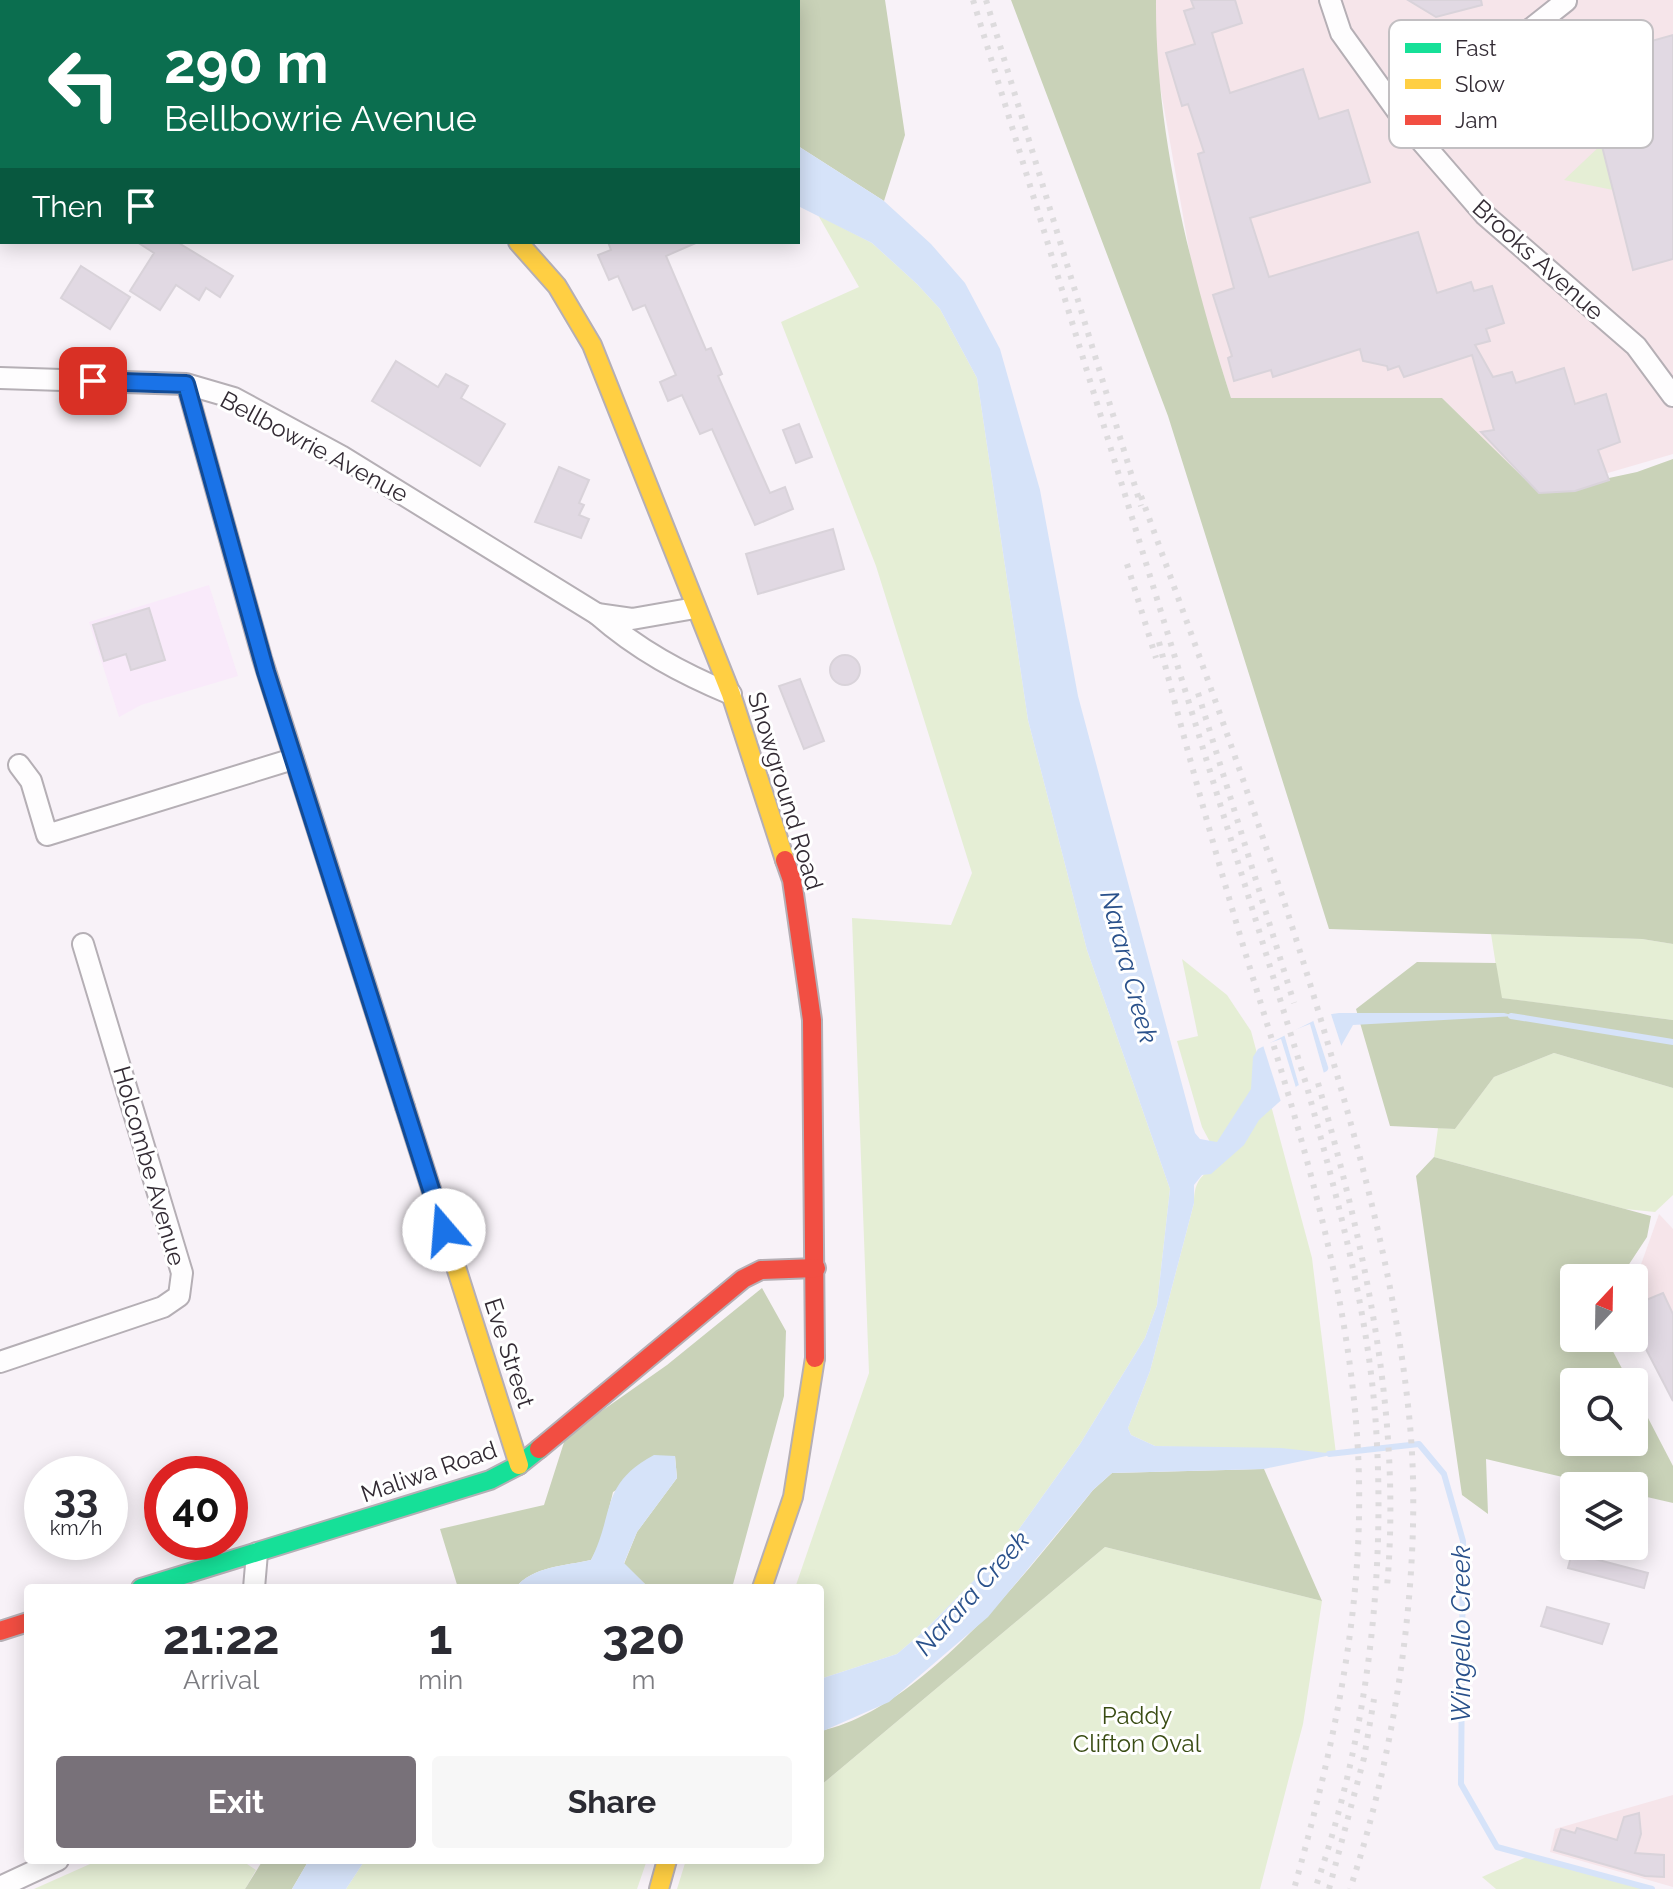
<!DOCTYPE html>
<style>
body{margin:0;font-family:Raleway,sans-serif;background:#f7f7f7;color:#2b2b33;height:100vh;display:flex;flex-direction:column;font-size:30px;white-space:nowrap}
*{box-sizing:border-box;margin:0}
p{font-size:26px;color:#7c7c81}
.icon{flex:none;width:44px;height:44px;fill:none;stroke:currentColor;stroke-width:2;stroke-linecap:round;stroke-linejoin:round}
.map{position:relative;flex:1;overflow:hidden}
.panel{position:absolute;left:24px;top:1584px;width:800px;height:280px;display:flex;flex-direction:column;background:#fff;border-radius:8px;box-shadow:0 4px 20px #0003}
.panel>*{flex:none}
.banner{position:absolute;left:0px;top:0px;width:800px;height:244px;box-shadow:0 4px 20px #0003;background:#0b6e4f;color:#fff;overflow:hidden}
.needle{width:52px;rotate:22deg}
.buttons{position:absolute;left:1560px;top:1264px;display:grid;gap:16px}
.buttons a{display:grid;place-items:center;width:88px;height:88px;border-radius:8px;background:#fff;box-shadow:0 4px 20px #0003;font-size:40px}
.speed{position:absolute;left:24px;top:1456px;display:flex;gap:16px;font-size:40px;font-weight:700;text-align:center}
.speed>*{display:grid;place-content:center;width:104px;height:104px;border-radius:50%;background:#fff;box-shadow:0 4px 20px #0003;line-height:1}
.speed small{font-size:20px;font-weight:400}
.speed .limit{border:12px solid #d22;background:#fff;color:#111}
.pin{position:absolute;display:grid;place-items:center;width:68px;height:68px;color:#fff;margin:-34px;border-radius:16px;box-shadow:0 4px 12px #0006}
.me{position:absolute;width:88px;margin:-44px;rotate:342deg;stroke-linejoin:round;filter:drop-shadow(0 0 6px #0008)}
.turn{display:flex;align-items:center;gap:28px;height:168px;padding:0 32px;font-size:36px}
.turn .icon{width:104px;height:104px;stroke-width:2.5}
.turn b{display:block;font-size:56px;line-height:68px}
.then{display:flex;align-items:center;height:76px;padding:0 32px;background:#0003;gap:16px;font-size:30px}
.eta{display:flex;justify-content:space-evenly;align-items:center;height:136px;text-align:center}
.eta b{font-size:48px;font-weight:700;line-height:56px}
.primary-button{display:flex;gap:16px;margin-top:auto;padding:16px 32px}
.primary-button a{flex:1;height:92px;border-radius:8px;background:#787179;color:#fff;font-size:32px;font-weight:700;line-height:92px;text-align:center}
.primary-button a+a{background:#f7f7f7;color:#2b2b33}
.map>svg:first-child{display:block}
.commercial{fill:#f6e5ea}
.built{fill:#f9eafa}
.green{fill:#e5eed5}
.forest{fill:#c9d2b8}
.water{fill:#d6e3f9}
.pier{fill:#f8f2f8}
.lines{fill:none;stroke-linecap:round;stroke-linejoin:round}
.stream{stroke:#d6e3f9;stroke-width:6}
.building{fill:#e1d9e3;stroke:#d9d3da;stroke-width:2}
.street-casing{stroke:#b5afb5;stroke-width:24}
.fast-casing{stroke:#b5afb5;stroke-width:22}
.slow-casing{stroke:#b5afb5;stroke-width:22}
.jam-casing{stroke:#b5afb5;stroke-width:22}
.street{stroke:#fefdfe;stroke-width:20}
.fast{stroke:#16e098;stroke-width:18}
.slow{stroke:#ffcf43;stroke-width:18}
.jam{stroke:#f24e42;stroke-width:18}
.rail{stroke:#dddbdd;stroke-width:6;stroke-dasharray:4 8;stroke-linecap:butt}
.route-casing{stroke:#114b97;stroke-width:20}
.route{stroke:#1a73e8;stroke-width:14}
.labels{text-anchor:middle;stroke-width:6;stroke-linejoin:round;paint-order:stroke}
.street-label{font-size:24px;fill:#332b34;stroke:#fff}
.park-label{font-size:24px;fill:#394c13;stroke:#fff}
.water-label{font-size:26px;font-style:italic;fill:#2a518b;stroke:#fff}
.key{fill:#fff;stroke:#c2bfc2;stroke-width:2}
.key-label{font-size:22px;fill:#332b34}
</style>
<div class="map">
<svg width="1673" height="1889" viewBox="0 0 1673 1889">
<rect width="100%" height="100%" fill="#f8f2f8"/>
<g class="commercial">
<polygon points="1156,0 1673,0 1673,454 1539,493 1442,398 1231,398 1196,289 1156,63"/>
<polygon points="1659,1214 1673,1229 1673,1401 1634,1326 1634,1284"/>
<polygon points="1673,1795 1673,1887 1550,1852 1555,1829"/>
</g>
<polygon class="built" points="209,585 238,676 141,705 119,717 89,622"/>
<g class="green">
<polygon points="1602,144 1613,190 1564,180"/>
<polygon points="818,215 872,243 917,284 940,309 977,378 1028,720 1087,950 1170,1189 1157,1305 1145,1338 1080,1444 1004,1550 925,1630 897,1654 820,1679 820,1588 795,1588 869,1373 852,918 951,925 972,873 876,566 781,322 859,287"/>
<polygon points="1491,934 1642,939 1673,944 1673,1020 1501,998"/>
<path d="M1182 959 1227 995 1251 1031 1312 1258 1336 1454 1155 1446 1131 1435 1128 1428 1150 1371 1194 1203C1194 1180 1202 1174 1221 1163L1202 1127 1177 1041 1198 1036Z"/>
<polygon points="1554,1053 1673,1088 1673,1195 1655,1212 1625,1209 1434,1157 1438,1128 1455,1129 1494,1077"/>
<polygon points="1105,1547 1322,1601 1303,1724 1260,1889 677,1889 686,1860 820,1860 820,1786"/>
<polygon points="1529,1856 1649,1889 1496,1889 1482,1877"/>
<polygon points="99,1860 241,1860 256,1870 245,1889 34,1889"/>
<polygon points="365,1860 647,1860 637,1889 346,1889"/>
</g>
<g class="forest">
<polygon points="495,0 885,0 905,135 884,201 798,146 798,2"/>
<path d="M1011 0H1156C1155 132 1191 273 1231 398H1442L1539 493 1637 472 1673 459V944L1642 939 1329 929 1168 416Z"/>
<polygon points="1417,962 1496,963 1502,998 1673,1020 1673,1088 1554,1053 1494,1077 1455,1129 1390,1126 1356,1009"/>
<polygon points="1434,1157 1651,1216 1647,1237 1620,1278 1574,1278 1574,1338 1606,1338 1629,1382 1574,1382 1574,1442 1634,1442 1634,1391 1673,1466 1673,1503 1634,1494 1634,1486 1601,1486 1486,1459 1488,1514 1462,1495 1416,1176"/>
<path d="M762 1288 786 1331 784 1396 732 1588H649L624 1564 637 1532 677 1478 675 1456 613 1492 601 1541 591 1560C565 1566 533 1566 515 1588H458L440 1529 544 1505 566 1436 667 1365Z"/>
<path d="M1264 1469 1322 1601 1105 1547 820 1786V1731C922 1710 1030 1568 1093 1490L1112 1473Z"/>
<polygon points="263,1860 309,1860 292,1889 245,1889"/>
</g>
<g class="water">
<polygon points="798,146 884,201 931,244 965,283 1000,349 1040,490 1078,696 1195,1133 1200,1139 1217,1142 1251,1089 1253,1057 1258,1049 1325,1015 1339,1013 1504,1013 1516,1016 1353,1025 1327,1071 1297,1086 1259,1120 1244,1145 1211,1174 1202,1175 1194,1185 1194,1203 1150,1371 1128,1428 1131,1435 1155,1446 1281,1448 1336,1454 1264,1469 1112,1473 1093,1490 988,1617 889,1702 823,1731 820,1731 820,1679 897,1654 925,1630 1004,1550 1080,1444 1145,1338 1157,1305 1170,1189 1087,950 1028,720 977,378 940,309 917,284 872,243 798,206"/>
<path d="M654 1455 675 1456 677 1478 637 1532 624 1563 649 1588H515C533 1566 565 1566 591 1560 615 1512 600 1484 654 1455Z"/>
<polygon points="309,1860 365,1860 346,1889 292,1889"/>
</g>
<g class="pier">
<polygon points="1323,1011 1330,1011 1343,1051 1330,1073 1312,1017"/>
<polygon points="1310,1024 1325,1077 1300,1089 1284,1034"/>
<polygon points="1281,1039 1297,1091 1282,1105 1263,1045"/>
</g>
<g class="lines">
<g class="stream">
<polyline points="1511,1016 1673,1042"/>
<polyline points="1329,1454 1419,1444 1444,1474 1463,1541 1461,1784 1497,1847 1652,1889"/>
</g>
</g>
<g class="building">
<polygon points="1191,0 1235,0 1242,23 1212,33 1230,93 1303,69 1319,119 1348,110 1370,182 1250,218 1269,277 1418,232 1437,293 1471,282 1474,291 1492,286 1504,323 1486,329 1490,341 1475,345 1493,377 1512,372 1516,383 1564,368 1575,404 1606,394 1620,442 1598,450 1609,480 1575,491 1539,493 1481,432 1494,430 1472,355 1404,377 1399,366 1388,370 1387,366 1363,361 1360,349 1273,377 1271,370 1234,381 1228,358 1232,356 1213,295 1234,288 1198,154 1204,152 1188,104 1182,106 1166,53 1195,44 1184,11 1194,8"/>
<polygon points="1408,0 1481,0 1482,5 1436,17"/>
<polygon points="1673,35 1673,259 1633,270 1600,138 1586,143 1563,66"/>
<polygon points="137,242 177,242 233,276 220,297 206,288 199,300 176,285 160,310 130,291 154,253"/>
<polygon points="608,242 698,242 666,256 706,350 711,348 722,374 718,376 770,493 785,487 793,509 755,525 712,429 700,434 682,395 668,401 660,382 676,375 645,305 633,310 618,276 609,280 598,255 611,250"/>
<polygon points="81,266 130,297 110,329 61,298"/>
<polygon points="396,361 438,387 446,374 468,386 461,398 505,424 480,466 372,401"/>
<polygon points="799,424 812,457 796,463 783,430"/>
<polygon points="559,467 589,480 579,503 584,505 579,515 589,519 581,538 535,522"/>
<polygon points="833,529 844,569 758,594 746,554"/>
<polygon points="149,608 165,660 131,670 126,654 104,661 93,625"/>
<circle cx="845" cy="670" r="15"/>
<polygon points="800,679 824,741 804,749 779,686"/>
<polygon points="1663,1293 1673,1314 1673,1401 1634,1326 1634,1305"/>
<polygon points="1572,1553 1648,1573 1644,1588 1568,1568"/>
<polygon points="1547,1607 1609,1624 1602,1644 1541,1626"/>
<polygon points="1639,1813 1641,1834 1635,1853 1664,1855 1664,1877 1645,1876 1554,1850 1561,1829 1575,1833 1577,1828 1617,1840 1624,1817"/>
</g>
<g class="lines">
<defs>
<g id="street">
<polyline points="1330,0 1341,33 1408,126 1485,215 1636,346 1673,396"/>
<polyline points="1408,126 1566,1"/>
<path d="M0 378 186 384 234 398 341 456 597 614C638 650 681 673 731 694"/>
<polyline points="597,614 632,619 695,608"/>
<polyline points="19,765 31,781 47,835 293,759"/>
<polyline points="0,1362 163,1307 179,1296 182,1273 83,944"/>
<polyline points="254,1588 257,1553"/>
<polyline points="0,1887 58,1860"/>
</g>
<g id="fast">
<polyline points="186,384 262,658 405,1107"/>
<polyline points="141,1588 490,1480 519,1465 539,1449"/>
</g>
<g id="slow">
<polyline points="170,2 171,0"/>
<polyline points="0,231 2,229"/>
<polyline points="518,242 557,286 592,345 731,694 785,860"/>
<polyline points="405,1107 519,1465"/>
<polyline points="762,1588 793,1497 815,1358"/>
<polyline points="659,1889 667,1860"/>
</g>
<g id="jam">
<polyline points="223,0 224,2"/>
<polyline points="785,860 792,880 812,1020 815,1358"/>
<polyline points="539,1449 743,1279 761,1270 816,1268"/>
<polyline points="0,1631 28,1622"/>
</g>
</defs>
<use href="#street" class="street-casing"/>
<use href="#fast" class="fast-casing"/>
<use href="#slow" class="slow-casing"/>
<use href="#jam" class="jam-casing"/>
<use href="#street" class="street"/>
<use href="#fast" class="fast"/>
<use href="#slow" class="slow"/>
<use href="#jam" class="jam"/>
<g class="rail">
<path d="M973 0 1307 1087C1337 1197 1369 1313 1376 1427 1386 1582 1366 1742 1315 1889"/>
<polyline points="986,0 1141,506"/>
<path d="M1141 496C1207 677 1274 858 1328 1044 1365 1169 1398 1295 1410 1425 1423 1570 1396 1752 1350 1889"/>
<polyline points="1127,564 1156,658"/>
<path d="M1159 642C1186 746 1214 849 1245 952 1301 1135 1363 1322 1359 1516 1357 1643 1328 1767 1294 1889"/>
<polyline points="1198,693 1294,1003"/>
<path d="M1318 1083C1365 1247 1402 1416 1387 1587"/>
<polyline points="1329,1889 1364,1758 1374,1699"/>
</g>
</g>
<g class="lines">
<defs>
<polyline id="route" points="93,381 186,384 266,672 444,1230"/>
</defs>
<use href="#route" class="route-casing"/>
<use href="#route" class="route"/>
</g>
<g class="labels">
<g class="street-label">
<text transform="translate(1538 260) rotate(42)" y="8">Brooks Avenue</text>
<text transform="translate(314 447) rotate(28)" y="8">Bellbowrie Avenue</text>
<text transform="translate(785 791) rotate(73)" y="8">Showground Road</text>
<text transform="translate(149 1166) rotate(74)" y="8">Holcombe Avenue</text>
<text transform="translate(509 1353) rotate(72)" y="8">Eve Street</text>
<text transform="translate(429 1472) rotate(-19)" y="8">Maliwa Road</text>
</g>
<g class="park-label">
<text x="1137" y="1724">Paddy<tspan x="1137" dy="28">Clifton Oval</tspan></text>
</g>
<g class="water-label">
<text transform="translate(1129 967) rotate(75)" y="9">Narara Creek</text>
<text transform="translate(972 1593) rotate(-48)" y="9">Narara Creek</text>
<text transform="translate(1461 1634) rotate(-90)" y="9">Wingello Creek</text>
</g>
</g>
<rect x="1389" y="20" width="264" height="128" rx="12" class="key"/>
<rect x="1405" y="43" width="36" height="10" fill="#16e098"/>
<rect x="1405" y="79" width="36" height="10" fill="#ffcf43"/>
<rect x="1405" y="115" width="36" height="10" fill="#f24e42"/>
<g class="key-label">
<text x="1455" y="56">Fast</text>
<text x="1455" y="92">Slow</text>
<text x="1455" y="128">Jam</text>
</g>
</svg>
<div class="buttons">
<a><svg class="needle" viewBox="-14 -14 28 28"><path d="M0-13l5 13h-10z" fill="#e53935"/><path d="M0 13l5-13h-10z" fill="#7c7c81"/></svg></a>
<a><svg class="icon" aria-label="search" viewBox="0 0 24 24"><circle cx="10" cy="10" r="6"/><path d="M15 15l6 6"/></svg></a>
<a><svg class="icon" aria-label="layers" viewBox="0 0 24 24"><path d="M12 4l9 5-9 5-9-5zM3 14l9 5 9-5"/></svg></a>
</div>
<div class="speed"><div>33<small>km/h</small></div><div class="limit">40</div></div>
<div class="pin" style="left:93px;top:381px;background:#d93025"><svg class="icon" aria-label="arrive" viewBox="0 0 24 24"><path d="M6 21V4h12l-3 4 3 4H6"/></svg></div>
<svg class="me" style="left:444px;top:1230px" viewBox="-20 -20 40 40"><circle r="19" fill="#fff"/><path d="M0-13L10 11 0 6-10 11z" fill="#1a73e8"/></svg>
<div class="banner">
<div class="turn"><svg class="icon" aria-label="left" viewBox="0 0 24 24"><path d="M17 20v-9H6M10 6l-5 5 5 5"/></svg><div><b>290 m</b>Bellbowrie Avenue</div></div>
<div class="then">Then<svg class="icon" aria-label="arrive" viewBox="0 0 24 24"><path d="M6 21V4h12l-3 4 3 4H6"/></svg></div>
</div>
<section class="panel">
<div class="eta">
<div><b>21:22</b><p>Arrival</p></div>
<div><b>1</b><p>min</p></div>
<div><b>320</b><p>m</p></div>
</div>
<div class="primary-button"><a>Exit</a><a>Share</a></div>
</section>
</div>
